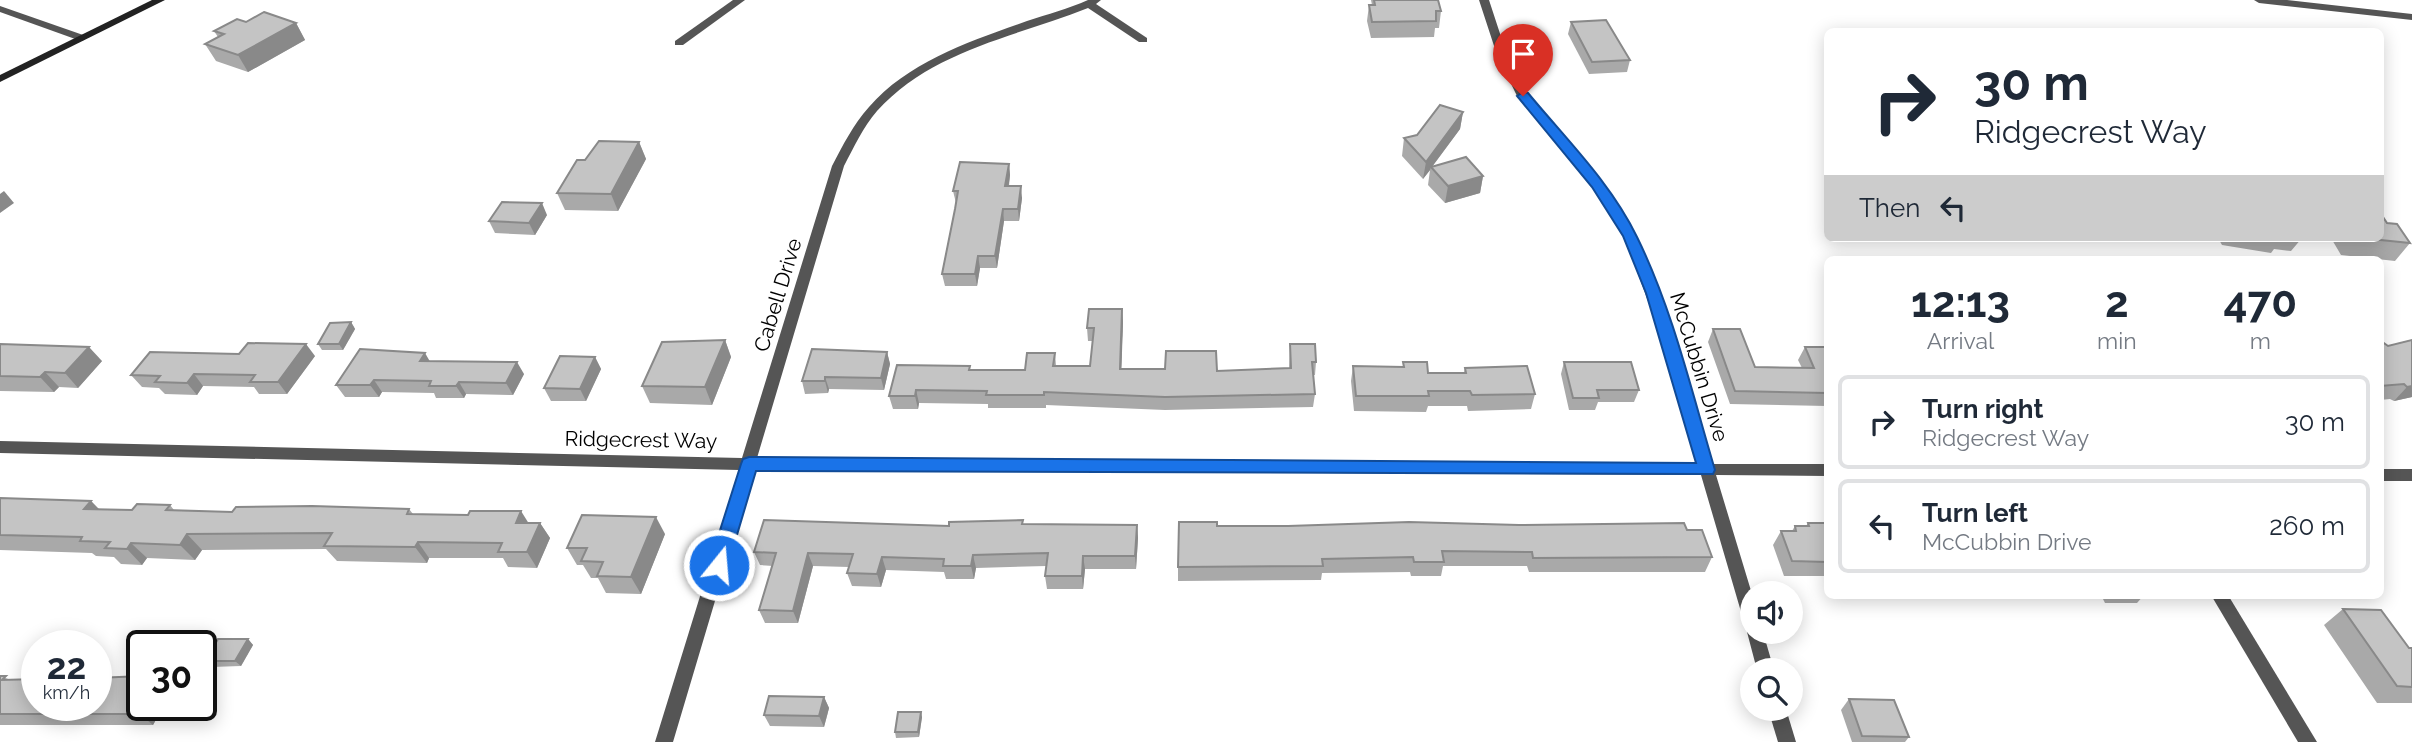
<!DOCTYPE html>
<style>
body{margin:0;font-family:Raleway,sans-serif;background:#f6f6f7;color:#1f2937;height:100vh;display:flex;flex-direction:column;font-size:26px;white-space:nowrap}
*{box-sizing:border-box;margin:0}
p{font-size:23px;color:#747a83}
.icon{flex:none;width:38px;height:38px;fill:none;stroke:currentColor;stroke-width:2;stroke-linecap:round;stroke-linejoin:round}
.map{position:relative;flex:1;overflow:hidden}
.panel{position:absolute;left:1824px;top:256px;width:560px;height:343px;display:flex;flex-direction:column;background:#fff;border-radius:10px;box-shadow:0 4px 18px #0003}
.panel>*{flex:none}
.top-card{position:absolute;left:1824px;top:28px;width:560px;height:214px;border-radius:10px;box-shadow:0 4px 18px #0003;background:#fff;color:#1f2937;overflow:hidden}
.tools{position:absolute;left:1740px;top:581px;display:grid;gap:14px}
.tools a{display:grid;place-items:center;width:63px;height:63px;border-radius:50%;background:#fff;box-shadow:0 4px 18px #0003;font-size:35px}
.speed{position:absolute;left:21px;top:630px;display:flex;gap:14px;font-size:35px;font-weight:700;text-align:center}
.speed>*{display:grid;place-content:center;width:91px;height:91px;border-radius:50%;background:#fff;box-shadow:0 4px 18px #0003;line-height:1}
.speed small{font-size:18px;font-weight:400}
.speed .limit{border:4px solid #111;border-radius:10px;background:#fff;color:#111}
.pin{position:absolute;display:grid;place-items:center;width:60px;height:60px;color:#fff;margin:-72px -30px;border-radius:50% 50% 50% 0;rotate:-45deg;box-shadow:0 0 7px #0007}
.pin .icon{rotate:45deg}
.me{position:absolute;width:77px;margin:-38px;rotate:17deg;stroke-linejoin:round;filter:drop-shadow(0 0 5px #0008)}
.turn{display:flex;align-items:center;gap:24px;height:147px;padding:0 35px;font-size:32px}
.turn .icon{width:91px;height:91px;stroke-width:2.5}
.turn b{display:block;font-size:49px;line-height:60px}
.then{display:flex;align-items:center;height:66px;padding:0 35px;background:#0003;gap:14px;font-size:26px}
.eta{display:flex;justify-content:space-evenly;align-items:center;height:119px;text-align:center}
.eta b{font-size:42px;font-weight:700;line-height:49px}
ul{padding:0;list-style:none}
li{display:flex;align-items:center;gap:21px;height:94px;margin:0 14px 10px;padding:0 21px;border:4px solid #e0e1e3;border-radius:10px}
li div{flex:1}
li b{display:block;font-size:26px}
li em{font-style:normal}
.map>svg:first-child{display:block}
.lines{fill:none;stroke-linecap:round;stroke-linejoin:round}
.street{fill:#555;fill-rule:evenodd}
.secondary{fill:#222;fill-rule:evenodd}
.wall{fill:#a9a9a9}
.shaded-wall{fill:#898989}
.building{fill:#c4c4c4;stroke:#898989;stroke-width:2}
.route{fill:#1a73e8;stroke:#114b97;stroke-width:2}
.labels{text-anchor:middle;stroke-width:6;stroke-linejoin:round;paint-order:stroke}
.street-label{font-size:21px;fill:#000;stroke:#fff}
</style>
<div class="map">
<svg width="2412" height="742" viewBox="0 0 2412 742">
<rect width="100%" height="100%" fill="#fff"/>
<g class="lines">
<g class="street">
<polygon points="733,0 745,0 683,45 675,45 675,41"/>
<path d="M1088 0H1101L1096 4 1147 38V42H1139L1088 8C1015 37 932 50 877 111 863 127 854 147 844 166L757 458 1697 463 1656 323 1624 236 1592 186 1517 96 1497 55 1479 0H1489L1507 55 1528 95 1601 181 1636 236 1670 323 1712 464H1827V476L1716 475 1752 594V632H1763L1774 670H1757L1747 632 1749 628 1744 622 1701 475 754 470 673 742H655L739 470 0 453V441L742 458 832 166C843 145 853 125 869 107 909 61 971 41 1027 21 1048 14 1068 9 1088 0Z"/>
<polygon points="2254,0 2287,0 2412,14 2412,20 2259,3"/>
<polygon points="0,6 86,36 87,38 82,41 78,40 0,12"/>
<rect x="2380" y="469" width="32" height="12"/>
<polygon points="2211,595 2228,595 2317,742 2298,742"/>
<polygon points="1768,709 1786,709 1796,742 1778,742"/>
</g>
<polygon class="secondary" points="152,0 165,0 0,82 0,75"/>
</g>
<g class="wall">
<polygon points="1371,0 1438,0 1441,11 1439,28 1435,28 1434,37 1371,38 1367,21 1369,5 1372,5"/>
<polygon points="246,22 296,23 305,40 248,72 216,61 205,44 218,37 214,31"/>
<polygon points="1571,22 1630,60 1627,72 1589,74 1568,34"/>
<polygon points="1463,112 1460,129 1432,167 1483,176 1480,193 1445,203 1428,185 1430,170 1423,179 1402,156 1404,138 1417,135"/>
<polygon points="639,142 646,159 618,211 565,210 557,193"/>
<polygon points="1009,164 1010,175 1009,186 1022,198 1019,221 1004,221 997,268 980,268 977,286 945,286 942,274 956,203 953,191"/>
<polygon points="547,215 535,235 495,233 489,221"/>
<polygon points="2387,223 2410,243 2395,261 2341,255 2331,238 2327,238 2380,238"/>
<polygon points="2218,238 2302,238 2291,251 2274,249 2271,253 2222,245"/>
<polygon points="1122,309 1123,322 1121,369 1217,371 1289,368 1290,344 1316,362 1315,375 1313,375 1315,394 1313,407 1165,410 1046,405 1046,408 988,408 988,404 919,403 918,409 893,409 889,396 971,370 1025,370 1055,353 1056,366 1090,366 1093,341 1088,341 1087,328"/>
<polygon points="351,322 355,329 343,350 322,350 318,344"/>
<polygon points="1713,329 1755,367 1802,368 1798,360 1805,347 1827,347 1827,406 1730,404 1708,342"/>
<polygon points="725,340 731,357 712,405 650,403 642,386"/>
<polygon points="2412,340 2412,397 2394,401 2390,399 2380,400 2380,341 2388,346"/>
<polygon points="0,344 102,361 78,388 59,387 54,392 0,391"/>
<polygon points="887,352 890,364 884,390 829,389 828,393 805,394 802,381"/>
<polygon points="315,356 287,394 259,394 254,387 203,386 197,395 165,394 159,388 142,387 131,375"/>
<polygon points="595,357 601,369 586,401 551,401 544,388"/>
<polygon points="429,361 524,374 513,395 466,394 464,398 436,398 434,393 382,392 379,397 345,397 336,385"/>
<polygon points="1403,362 1428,373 1464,373 1465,368 1535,394 1531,409 1468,411 1467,406 1428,406 1426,412 1354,411 1351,381 1353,366 1403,367"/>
<polygon points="1564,362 1639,390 1634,402 1598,402 1595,410 1569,410 1561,374"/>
<polygon points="0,498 91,501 99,509 132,510 170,505 174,510 232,512 409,509 413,514 540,523 550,538 537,568 508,567 503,558 429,558 427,563 337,561 326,549 202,550 195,560 147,558 142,565 121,564 114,557 96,556 92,553 0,550"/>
<polygon points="1023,520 1023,524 1137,525 1138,538 1136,569 1085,569 1083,589 1047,589 1045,576 1046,566 976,568 974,579 946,579 944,572 886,570 881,587 852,586 847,573 849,567 813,566 798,623 765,623 759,610 773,566 760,565 754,552 949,526"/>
<polygon points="1808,523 1827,523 1827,576 1784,576 1773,545 1781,531 1792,531 1795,526 1806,526"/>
<polygon points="1217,526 1687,530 1712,557 1705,572 1529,572 1527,566 1443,566 1441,576 1411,576 1410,572 1322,573 1321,580 1178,581 1178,567"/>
<polygon points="665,534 641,594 606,593 598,578 591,578 583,565 577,565 567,548"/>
<polygon points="2101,595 2144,595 2137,603 2105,603"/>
<polygon points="2343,609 2409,648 2412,648 2412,703 2377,703 2324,625"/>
<polygon points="248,639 253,645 241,666 211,667 205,661"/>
<polygon points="0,676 11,680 142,705 164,705 153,725 0,725"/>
<polygon points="824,697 829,708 824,727 770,726 764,715"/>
<polygon points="1849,699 1909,737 1905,742 1852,742 1841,710"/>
<polygon points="922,717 919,737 896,738 895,732"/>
</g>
<g class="shaded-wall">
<polygon points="296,23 305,40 248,72 238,55"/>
<polygon points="1463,112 1460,129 1431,168 1431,167 1430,170 1423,179 1426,162"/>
<polygon points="639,142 646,159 618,211 611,194"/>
<polygon points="1009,164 1010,175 1007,198 1005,186"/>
<polygon points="1483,176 1480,193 1445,203 1448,186"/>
<polygon points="1021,186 1022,198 1019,221 1018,209"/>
<polygon points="4,191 14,203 0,213 0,194"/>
<polygon points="542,203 547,215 535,235 529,223"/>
<polygon points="1003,209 1004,221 997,268 995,256"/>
<polygon points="978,256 980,268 977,286 975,274"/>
<polygon points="1122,309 1123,322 1121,382 1120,369"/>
<polygon points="351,322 355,329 343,350 339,344"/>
<polygon points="725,340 731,357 712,405 705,387"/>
<polygon points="306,344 315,356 287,394 278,382"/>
<polygon points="89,347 102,361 78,388 65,373"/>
<polygon points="887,352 890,364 884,390 881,378"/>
<polygon points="425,353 432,365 420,361"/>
<polygon points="595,357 601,369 586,401 580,389"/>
<polygon points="517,362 524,374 513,395 506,383"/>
<polygon points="45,372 59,387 54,392 40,377"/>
<polygon points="194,374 203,386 197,395 187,383"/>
<polygon points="825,377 829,389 828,393 825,381"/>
<polygon points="374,380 382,392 379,397 370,385"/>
<polygon points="459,382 466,394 464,398 456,386"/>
<polygon points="2412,386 2412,397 2394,401 2407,387"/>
<polygon points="916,390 919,403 918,409 915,396"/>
<polygon points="91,501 106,517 84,509"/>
<polygon points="521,511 531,527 516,523"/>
<polygon points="656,517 665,534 641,594 631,577"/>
<polygon points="540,523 550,538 537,568 527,552"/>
<polygon points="1137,525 1138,538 1136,569 1135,556"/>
<polygon points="187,534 202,550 195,560 180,545"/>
<polygon points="418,542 429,558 427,563 415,547"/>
<polygon points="131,543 147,558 142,565 127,549"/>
<polygon points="808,553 813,566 798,623 793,611"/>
<polygon points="973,555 976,568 974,579 971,566"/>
<polygon points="1083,556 1085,569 1083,589 1082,576"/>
<polygon points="882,557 886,570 881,587 877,574"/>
<polygon points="248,639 253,645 241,666 235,661"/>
<polygon points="824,697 829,708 824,727 819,716"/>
<polygon points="145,705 164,705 153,725 140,714"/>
<polygon points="921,712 922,717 919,737 918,732"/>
</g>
<g class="building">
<polygon points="1374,0 1438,0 1441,11 1436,11 1436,21 1372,22 1369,5 1375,5"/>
<polygon points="264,12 296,23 238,55 205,44 224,34 214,31 237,19 246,22"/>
<polygon points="1606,20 1630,60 1592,62 1571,22"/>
<polygon points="1440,105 1463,112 1426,162 1404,138 1417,135"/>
<polygon points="599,141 639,142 611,194 557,193 577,160 585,160"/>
<polygon points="1466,157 1483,176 1448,186 1431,167"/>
<polygon points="960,162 1009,164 1005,186 1021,186 1018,209 1003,209 995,256 978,256 975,274 942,274 955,209 958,191 953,191"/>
<polygon points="502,202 542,203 529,223 489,221"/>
<polygon points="2380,217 2383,217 2387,223 2397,224 2410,243 2361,238 2380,238"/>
<polygon points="1089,309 1122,309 1120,369 1165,369 1166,351 1216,351 1217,371 1291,368 1290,344 1315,344 1316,362 1312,362 1315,394 1165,397 1044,392 1044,395 986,395 987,391 916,390 915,396 889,396 897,365 970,366 969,370 1025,370 1027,353 1055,353 1053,366 1090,366 1094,328 1087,328"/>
<polygon points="351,322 339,344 318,344 330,323"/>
<polygon points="1713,329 1740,329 1755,367 1814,368 1805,347 1827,347 1827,393 1735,391"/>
<polygon points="725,340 705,387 642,386 662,342"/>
<polygon points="2412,340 2412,386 2407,387 2404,384 2380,386 2380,341 2381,341 2388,346"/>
<polygon points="248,343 306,344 278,382 250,382 255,375 194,374 187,383 155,382 160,376 131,375 150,352 239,354"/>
<polygon points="0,344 89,347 65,373 45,372 40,377 0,376"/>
<polygon points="360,349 425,353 420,361 517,362 506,383 459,382 456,386 429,386 431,381 374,380 370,385 336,385"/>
<polygon points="812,349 887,352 881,378 825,377 825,381 802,381"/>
<polygon points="560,356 595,357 580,389 544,388"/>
<polygon points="1403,362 1427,362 1428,373 1466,373 1465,368 1527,366 1535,394 1472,395 1470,391 1428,391 1429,396 1356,396 1353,366 1404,367"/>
<polygon points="1564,362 1631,362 1639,390 1597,390 1599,398 1573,398"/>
<polygon points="0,498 91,501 84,509 132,510 137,504 170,505 166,510 232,512 236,507 312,506 409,509 407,514 468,515 470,511 521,511 516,523 540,523 527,552 498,552 502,543 418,542 415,547 324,546 332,533 187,534 180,545 131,543 127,549 105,548 110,542 80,541 82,537 0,535"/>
<polygon points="582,515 656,517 631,577 597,576 603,562 581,561 587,548 567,548"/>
<polygon points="764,520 949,526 949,522 1023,520 1022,524 1137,525 1135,556 1083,556 1082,576 1045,576 1048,553 973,555 971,566 943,566 944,559 882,557 877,574 847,573 853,554 808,553 793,611 759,610 776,553 754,552"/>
<polygon points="1179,522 1217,522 1217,526 1288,526 1409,522 1519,525 1684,523 1687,530 1702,530 1712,557 1533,558 1532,552 1442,551 1444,562 1414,562 1413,557 1322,559 1323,566 1178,567"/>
<polygon points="1808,523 1827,523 1827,562 1792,561 1781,531 1796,531 1795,526 1809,526"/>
<polygon points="2343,609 2381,610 2409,648 2412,648 2412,687 2397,686"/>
<polygon points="218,639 248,639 235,661 205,661"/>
<polygon points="0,676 6,676 2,680 37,679 37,705 96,705 96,678 142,676 142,705 145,705 140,714 0,714"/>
<polygon points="769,696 824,697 819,716 764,715"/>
<polygon points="1849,699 1894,700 1909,737 1862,736"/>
<polygon points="898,712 921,712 918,732 895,732"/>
</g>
<path class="route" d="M1523 92 1528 93C1566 139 1611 183 1637 237 1673 310 1692 393 1715 470L1713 474 756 471 728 565 725 570 719 573 712 570 709 565 741 464 743 459 749 457 1696 463 1646 293 1623 236 1592 187 1517 96Z"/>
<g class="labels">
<g class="street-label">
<text transform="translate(778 295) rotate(-73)" y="7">Cabell Drive</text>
<text transform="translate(1699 367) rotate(73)" y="7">McCubbin Drive</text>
<text transform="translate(641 440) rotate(1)" y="7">Ridgecrest Way</text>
</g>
</g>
</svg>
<div class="tools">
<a><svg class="icon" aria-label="sound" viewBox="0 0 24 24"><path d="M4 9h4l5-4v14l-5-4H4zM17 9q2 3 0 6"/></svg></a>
<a><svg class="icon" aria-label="search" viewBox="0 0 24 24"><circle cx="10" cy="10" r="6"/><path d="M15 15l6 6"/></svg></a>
</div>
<div class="speed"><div>22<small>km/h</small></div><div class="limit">30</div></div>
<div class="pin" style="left:1523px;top:96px;background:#d93025"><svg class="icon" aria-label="arrive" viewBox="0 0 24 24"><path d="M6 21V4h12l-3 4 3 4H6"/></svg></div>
<svg class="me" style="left:719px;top:565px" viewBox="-20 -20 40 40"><circle r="17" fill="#1a73e8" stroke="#fff" stroke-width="3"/><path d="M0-11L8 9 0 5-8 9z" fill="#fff"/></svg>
<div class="top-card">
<div class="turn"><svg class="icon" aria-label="right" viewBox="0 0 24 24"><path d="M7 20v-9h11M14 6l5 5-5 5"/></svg><div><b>30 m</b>Ridgecrest Way</div></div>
<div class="then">Then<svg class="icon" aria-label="left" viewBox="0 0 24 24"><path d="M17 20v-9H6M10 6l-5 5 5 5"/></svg></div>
</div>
<section class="panel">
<div class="eta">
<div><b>12:13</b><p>Arrival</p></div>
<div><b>2</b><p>min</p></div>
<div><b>470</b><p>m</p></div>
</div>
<ul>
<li><svg class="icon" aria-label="right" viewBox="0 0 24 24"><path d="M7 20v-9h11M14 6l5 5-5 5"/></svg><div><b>Turn right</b><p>Ridgecrest Way</p></div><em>30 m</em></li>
<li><svg class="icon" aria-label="left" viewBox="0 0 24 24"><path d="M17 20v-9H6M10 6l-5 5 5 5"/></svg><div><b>Turn left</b><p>McCubbin Drive</p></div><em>260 m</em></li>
</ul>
</section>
</div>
